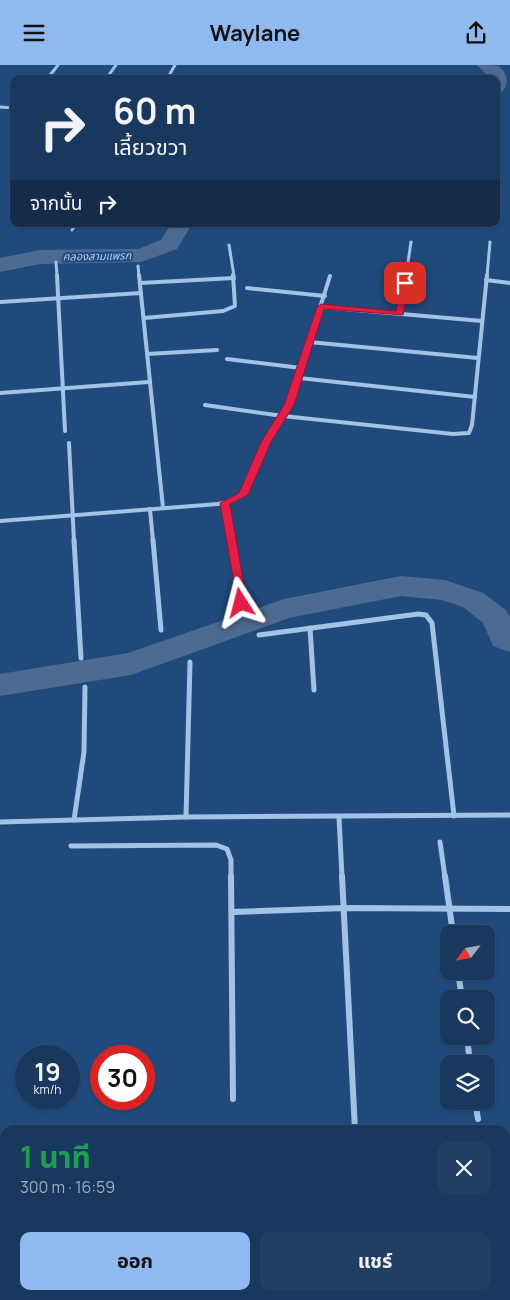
<!DOCTYPE html>
<html lang="th">
<meta charset="utf-8">
<style>
body{margin:0;font-family:Manrope,"Noto Sans Thai",sans-serif;background:#223f63;color:#f1f3f6;height:100vh;display:flex;flex-direction:column;font-size:19px;white-space:nowrap}
*{box-sizing:border-box;margin:0}
p{font-size:16px;color:#9facbc}
.icon{flex:none;width:28px;height:28px;fill:none;stroke:currentColor;stroke-width:2;stroke-linecap:round;stroke-linejoin:round}
.map{position:relative;flex:1;overflow:hidden}
.panel{position:absolute;left:0px;top:1060px;width:510px;height:175px;display:flex;flex-direction:column;background:#19385d;border-radius:15px 15px 0 0;box-shadow:0 1px 4px #0004,0 0 0 1px #375272}
.panel>*{flex:none}
.banner{position:absolute;left:10px;top:10px;width:490px;height:152px;border-radius:10px;box-shadow:0 1px 4px #0004,0 0 0 1px #375272;background:#19385d;color:#f1f3f6;overflow:hidden}
.needle{width:32px;rotate:239deg}
.fabs{position:absolute;left:440px;top:860px;display:grid;gap:10px}
.fabs a{display:grid;place-items:center;width:55px;height:55px;border-radius:10px;background:#19385d;box-shadow:0 1px 4px #0004,0 0 0 1px #375272;font-size:25px}
.speed{position:absolute;left:15px;top:980px;display:flex;gap:10px;font-size:25px;font-weight:700;text-align:center}
.speed>*{display:grid;place-content:center;width:65px;height:65px;border-radius:50%;background:#19385d;box-shadow:0 1px 4px #0004,0 0 0 1px #375272;line-height:1}
.speed small{font-size:12px;font-weight:400}
.speed .limit{border:8px solid #d22;background:#fff;color:#111}
.pin{position:absolute;display:grid;place-items:center;width:42px;height:42px;color:#fff;margin:-21px;border-radius:10px;box-shadow:0 2px 8px #0006}
.me{position:absolute;width:55px;margin:-28px;rotate:351deg;stroke-linejoin:round;filter:drop-shadow(0 0 4px #0008)}
.turn{display:flex;align-items:center;gap:18px;height:105px;padding:0 20px;font-size:22px}
.turn .icon{width:65px;height:65px;stroke-width:2.5}
.turn b{display:block;font-size:35px;line-height:42px}
.then{display:flex;align-items:center;height:48px;padding:0 20px;background:#0003;gap:10px;font-size:19px}
.round{display:grid;place-items:center;flex:none;width:52px;height:52px;border-radius:10px;background:#223f63}
.headline{display:flex;align-items:center;justify-content:space-between;height:85px;padding:0 20px}
h1{font-size:30px;font-weight:700;line-height:38px;color:#1e9e55}
.primary-button{display:flex;gap:10px;margin-top:auto;padding:10px 20px}
.primary-button a{flex:1;height:58px;border-radius:10px;background:#90b9f0;color:#111;font-size:20px;font-weight:700;line-height:58px;text-align:center}
.primary-button a+a{background:#223f63;color:#f1f3f6}
header{display:flex;justify-content:space-between;align-items:center;height:65px;padding:0 20px;background:#90b9f0;color:#111;font-size:22px;font-weight:700}
.map>svg:first-child{display:block}
.lines{fill:none;stroke-linecap:round;stroke-linejoin:round}
.river{fill:#4d6b90;fill-rule:evenodd}
.street-far3{stroke:#a3c3e6;stroke-width:3}
.street-far2{stroke:#a3c3e6;stroke-width:4}
.street-far1{stroke:#a3c3e6;stroke-width:5}
.street{stroke:#a3c3e6;stroke-width:6}
.route{fill:#e11d48;stroke:#92132f}
.labels{text-anchor:middle;stroke-width:4;stroke-linejoin:round;paint-order:stroke}
.far-water-label{font-size:11px;font-style:italic;fill:#aeccee;stroke:#214a7c}
</style>
<header><svg class="icon" aria-label="menu" viewBox="0 0 24 24"><path d="M4 6h16M4 12h16M4 18h16"/></svg>Waylane<svg class="icon" aria-label="share" viewBox="0 0 24 24"><path d="M12 15V3M7 8l5-5 5 5M5 13v7h14v-7"/></svg></header>
<div class="map">
<svg width="510" height="1235" viewBox="0 0 510 1235">
<rect width="100%" height="100%" fill="#214a7c"/>
<g class="lines">
<g class="river">
<path d="M477 0C483 0 493 0 498 1 510 8 510 26 496 30V14H491Z"/>
<polygon points="171,159 192,159 177,184 141,197 40,199 0,207 0,193 40,185 138,184 161,175"/>
<polygon points="401,511 445,515 483,528 506,545 510,552 510,587 493,581 483,558 463,542 442,535 401,531 289,553 131,610 0,631 0,609 128,588 284,534"/>
</g>
<g class="street-far3">
<polyline points="47,14 58,0"/>
<polyline points="106,14 116,0"/>
<polyline points="167,14 175,0"/>
<polyline points="0,42 14,43"/>
<polyline points="72,165 76,159"/>
<polyline points="229,180 234,211"/>
<polyline points="56,197 57,211"/>
<polyline points="138,201 139,211"/>
<polyline points="406,211 411,177"/>
<polyline points="487,211 490,177"/>
</g>
<g class="street-far2">
<polyline points="57,210 65,366"/>
<polyline points="139,210 163,443"/>
<polyline points="486,215 510,218"/>
<polyline points="140,218 234,213"/>
<polyline points="247,223 325,231"/>
<polyline points="0,237 141,228"/>
<polyline points="321,242 482,256"/>
<polyline points="400,248 406,210"/>
<polyline points="144,253 223,246 235,241 233,210"/>
<polyline points="309,277 478,293"/>
<polyline points="147,289 217,285"/>
<polyline points="227,294 301,303"/>
<polyline points="299,313 475,332"/>
<polyline points="0,328 149,317"/>
<polyline points="205,340 283,351 453,369 469,368 472,360 487,210"/>
<polyline points="69,378 74,476"/>
<polyline points="225,438 231,476"/>
<polyline points="150,444 153,476"/>
<polyline points="0,456 218,439 232,436 243,430 266,377 289,340 330,211"/>
</g>
<g class="street-far1">
<polyline points="74,475 81,593"/>
<polyline points="153,475 161,565"/>
<polyline points="231,475 241,538"/>
<polyline points="310,563 314,625"/>
<polyline points="259,570 418,549 426,550 432,558 454,751"/>
<polyline points="186,752 190,597"/>
<polyline points="339,752 342,812"/>
<polyline points="74,755 84,687 85,622"/>
<polyline points="0,757 186,752 510,750"/>
<polyline points="440,777 445,812"/>
<polyline points="71,781 216,780 227,784 231,795 231,812"/>
</g>
<g class="street">
<polyline points="231,811 233,1034"/>
<polyline points="342,811 355,1065"/>
<polyline points="445,811 453,869"/>
<polyline points="232,847 344,843 510,844"/>
<polyline points="458,906 462,934"/>
<polyline points="467,971 470,999"/>
<polyline points="475,1036 478,1054"/>
</g>
</g>
<polygon class="route" points="405,216 409,218 403,250 324,244 294,340 271,377 248,430 230,439 247,538 241,541 238,540 220,438 239,428 261,377 284,340 317,242 321,239 396,246 401,218"/>
<g class="labels">
<g class="far-water-label">
<text transform="translate(97 191) rotate(-1)" y="4">คลองสามแพรก</text>
</g>
</g>
</svg>
<div class="fabs">
<a><svg class="needle" viewBox="-14 -14 28 28"><path d="M0-13l5 13h-10z" fill="#e53935"/><path d="M0 13l5-13h-10z" fill="#9facbc"/></svg></a>
<a><svg class="icon" aria-label="search" viewBox="0 0 24 24"><circle cx="10" cy="10" r="6"/><path d="M15 15l6 6"/></svg></a>
<a><svg class="icon" aria-label="layers" viewBox="0 0 24 24"><path d="M12 4l9 5-9 5-9-5zM3 14l9 5 9-5"/></svg></a>
</div>
<div class="speed"><div>19<small>km/h</small></div><div class="limit">30</div></div>
<div class="pin" style="left:405px;top:218px;background:#d93025"><svg class="icon" aria-label="arrive" viewBox="0 0 24 24"><path d="M6 21V4h12l-3 4 3 4H6"/></svg></div>
<svg class="me" style="left:241px;top:538px" viewBox="-20 -20 40 40"><path d="M0-17L14 15 0 8-14 15z" fill="#e11d48" stroke="#fff" stroke-width="4"/></svg>
<div class="banner">
<div class="turn"><svg class="icon" aria-label="right" viewBox="0 0 24 24"><path d="M7 20v-9h11M14 6l5 5-5 5"/></svg><div><b>60 m</b>เลี้ยวขวา</div></div>
<div class="then">จากนั้น<svg class="icon" aria-label="right" viewBox="0 0 24 24"><path d="M7 20v-9h11M14 6l5 5-5 5"/></svg></div>
</div>
<section class="panel">
<div class="headline"><div><h1>1 นาที</h1><p>300 m · 16:59</p></div><a class="round"><svg class="icon" aria-label="close" viewBox="0 0 24 24"><path d="M6 6l12 12M18 6L6 18"/></svg></a></div>
<div class="primary-button"><a>ออก</a><a>แชร์</a></div>
</section>
</div>
